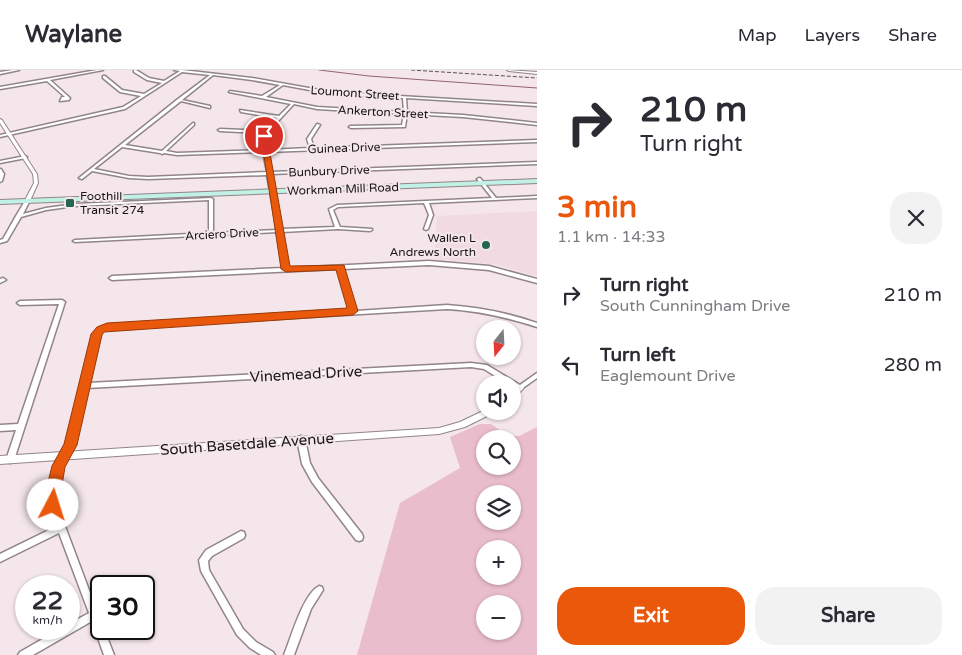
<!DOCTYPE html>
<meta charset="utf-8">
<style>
body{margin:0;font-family:"Varela Round",sans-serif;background:#f2f2f3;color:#2b2b33;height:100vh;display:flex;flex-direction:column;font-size:19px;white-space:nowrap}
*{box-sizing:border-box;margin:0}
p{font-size:16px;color:#7c7c81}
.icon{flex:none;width:28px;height:28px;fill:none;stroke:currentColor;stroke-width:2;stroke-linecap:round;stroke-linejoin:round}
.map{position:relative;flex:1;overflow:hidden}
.drawer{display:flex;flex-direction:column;background:#fff;width:425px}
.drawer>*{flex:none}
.hud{background:#fff;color:#2b2b33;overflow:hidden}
.needle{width:32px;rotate:198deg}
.fabs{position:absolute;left:476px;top:250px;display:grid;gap:10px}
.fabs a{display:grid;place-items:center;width:45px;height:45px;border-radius:50%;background:#fff;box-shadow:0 1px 4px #0004;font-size:25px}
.speed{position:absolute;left:15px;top:505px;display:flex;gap:10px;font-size:25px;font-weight:700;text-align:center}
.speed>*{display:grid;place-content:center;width:65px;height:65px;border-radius:50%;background:#fff;box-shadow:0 1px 4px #0004;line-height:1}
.speed small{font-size:12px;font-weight:400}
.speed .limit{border:2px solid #111;border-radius:8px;background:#fff;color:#111}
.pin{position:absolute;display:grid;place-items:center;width:42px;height:42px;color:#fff;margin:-21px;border:2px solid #fff;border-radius:50%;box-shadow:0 1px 5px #0007}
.me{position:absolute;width:55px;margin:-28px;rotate:5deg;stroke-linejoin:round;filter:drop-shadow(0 0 4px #0008)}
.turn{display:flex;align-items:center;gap:18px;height:105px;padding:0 20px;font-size:22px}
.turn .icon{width:65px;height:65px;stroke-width:2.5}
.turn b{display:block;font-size:35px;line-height:42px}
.round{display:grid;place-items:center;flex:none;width:52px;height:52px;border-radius:20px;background:#f2f2f3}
.headline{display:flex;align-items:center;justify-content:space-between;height:85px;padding:0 20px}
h1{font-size:30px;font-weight:700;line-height:38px;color:#ea580c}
.cta{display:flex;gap:10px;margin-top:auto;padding:10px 20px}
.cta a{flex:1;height:58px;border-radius:20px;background:#ea580c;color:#fff;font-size:20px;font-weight:700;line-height:58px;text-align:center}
.cta a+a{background:#f2f2f3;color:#2b2b33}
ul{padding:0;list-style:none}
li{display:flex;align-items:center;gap:15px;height:70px;padding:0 20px}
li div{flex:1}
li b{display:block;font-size:19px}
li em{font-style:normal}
header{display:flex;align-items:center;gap:30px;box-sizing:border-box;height:70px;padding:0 25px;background:#fff;border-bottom:1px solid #e1e1e2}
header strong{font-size:24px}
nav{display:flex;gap:28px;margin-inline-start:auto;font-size:18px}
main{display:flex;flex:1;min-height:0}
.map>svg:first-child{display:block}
.built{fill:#f1dae2}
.green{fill:#eabdcc;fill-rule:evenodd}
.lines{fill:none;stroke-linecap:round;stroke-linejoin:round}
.stream{stroke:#946374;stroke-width:1}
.minor-casing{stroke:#92858a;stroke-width:3}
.tertiary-casing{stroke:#92858a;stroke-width:2}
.secondary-casing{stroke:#92858a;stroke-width:2}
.minor{fill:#fff;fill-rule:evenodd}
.tertiary{fill:#fff;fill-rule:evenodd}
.secondary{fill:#c0f1e4;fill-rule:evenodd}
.rail{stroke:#5b5456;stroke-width:1;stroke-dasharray:4 2;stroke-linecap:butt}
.route{fill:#ea580c;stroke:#983908}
.poi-dot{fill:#256451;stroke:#f4e6ea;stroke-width:2}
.labels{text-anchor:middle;stroke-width:4;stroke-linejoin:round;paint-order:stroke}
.far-street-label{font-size:12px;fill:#191516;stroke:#f4e6ea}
.far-poi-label{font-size:12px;fill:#191516;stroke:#f4e6ea;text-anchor:start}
.street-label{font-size:15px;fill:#191516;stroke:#f4e6ea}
</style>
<header>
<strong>Waylane</strong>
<nav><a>Map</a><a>Layers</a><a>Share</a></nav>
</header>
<main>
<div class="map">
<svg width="537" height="585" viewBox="0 0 537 585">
<rect width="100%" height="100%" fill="#f4e6ea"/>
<polygon class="built" points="537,141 537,206 494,194 434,189 437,146"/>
<path class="green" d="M480 354H491L508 366H519L537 357V585H357L400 433 460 398 450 367ZM485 369H512V396H485ZM485 424H512V451H485ZM485 479H512V506H485ZM485 534H512V561H485Z"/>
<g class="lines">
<polyline class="stream" points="319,0 369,6 537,18"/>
<defs>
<g id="minor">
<polygon points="13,0 19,0 0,4 0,2"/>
<polygon points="97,0 103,0 50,10 70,28 69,30 60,31 62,27 65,27 47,11 0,19 0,17"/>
<path d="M134 0H136L149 8 164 11 180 1 174 0H182L252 8 331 22 537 34V36L406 28 407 42 463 45 537 53V55L463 47 407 44 405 57 351 58 349 57 350 56 402 55 404 44 317 39 294 34 268 62 265 70 267 80 310 78 307 69 317 54H318L320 55 311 69 314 78 537 70V72L267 82 271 102 537 92V94L271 104 281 159 335 157 329 139 337 135 492 128 477 109 479 108H480L496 128 537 126V128L429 133 433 145 428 159 426 160 424 159 429 145 424 133 338 137 333 140 340 157 372 159V160L370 161 338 159 282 162 288 198 429 191 489 196 537 209V213L489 200 429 195 343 199 356 241 447 235C478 237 508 243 537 253V257C506 247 480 241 447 239L107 259 103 260 100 264 88 313 471 293 487 295 520 315 537 303V308L520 320 512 317V314H508L484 299 471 297 87 318 74 375 63 396 57 420V435L101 552V559H104L114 585H104L92 551 33 585H18L20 582 60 559H69V554L89 543 59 463 0 492V484L57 456 49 435V420L55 396 66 375 94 264 99 258 107 255 350 241 338 199 112 210 109 208 112 206 283 198 277 162 75 172 73 171 75 170 209 163V130L75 136 46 140 21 147 7 171 0 173V170L3 169 16 146 25 131H27L29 132 23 144 46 138 75 134 211 128 213 129V163L277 160 267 105 148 109 129 108 92 101 82 109 79 108 178 29 210 5 182 2 125 39 0 67V65L123 37 141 26 120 22 103 8V6H105L122 20 144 24 162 13 147 10 134 2ZM213 5 252 10 280 15 262 26 230 21 229 22 291 34 279 46 240 40 241 42 277 48 265 61 220 59 218 60 220 61 264 63 261 70 263 80 177 83 166 81 194 55V53H193L162 81 125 75 181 31 210 38V36L182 30ZM283 15 331 24 403 28 404 42 317 37 266 27ZM122 77 160 83 162 84 164 83 177 85 263 82 267 102 148 107 129 106 94 99Z"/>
<polygon points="25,86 27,87 26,88 0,93 0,91"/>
<polygon points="0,99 1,99 4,104 2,111 0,112"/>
<polygon points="3,208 6,210 0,213 0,209"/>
<polygon points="62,230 65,232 14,390 13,392 10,393 7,392 6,390 16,360 0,361 0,355 18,354 59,234 20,235 17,233 20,231"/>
<polygon points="301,366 304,367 305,369 310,393 318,408 362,464 363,467 362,470 359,471 356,470 312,412 302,394 297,369 298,367"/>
<polygon points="241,461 244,462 245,465 244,468 212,486 208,491 209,500 243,559 256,572 273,582 275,585 261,585 250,578 237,565 201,501 199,490 206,480"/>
<path d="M319 516 322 517 323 520 311 539 294 585H284C291 568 303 524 319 516Z"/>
</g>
<g id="tertiary">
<polygon points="507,0 537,2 537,4 509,1"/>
<polygon points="0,49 2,50 37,104 38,113 29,133 24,132 34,113 33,104 0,53"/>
<polygon points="520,315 523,316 524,318 515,327 512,328 512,320"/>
<polygon points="485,340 485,341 494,341 493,343 465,357 439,364 0,394 0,386 439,358 460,352"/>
</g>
<polygon id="secondary" points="537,109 537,113 0,134 0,130"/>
</defs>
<use href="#minor" class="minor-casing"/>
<use href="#tertiary" class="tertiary-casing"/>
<use href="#secondary" class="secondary-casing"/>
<use href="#minor" class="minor"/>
<use href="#tertiary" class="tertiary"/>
<use href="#secondary" class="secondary"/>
<polyline class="rail" points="411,0 537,8"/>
</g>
<polygon class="route" points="264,64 267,66 290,196 344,195 358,241 353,245 104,262 102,265 77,375 65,397 58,439 53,441 48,439 46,435 46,420 52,396 64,374 91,264 97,257 107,253 347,238 336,200 286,202 281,199 261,66"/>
<g class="poi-dot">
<rect x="65" y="128" width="10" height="10" rx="2.5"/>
<circle cx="486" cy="175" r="5"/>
</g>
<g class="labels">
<g class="far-street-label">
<text transform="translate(355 23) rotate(4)" y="4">Loumont Street</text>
<text transform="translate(383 42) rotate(3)" y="4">Ankerton Street</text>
<text transform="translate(344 78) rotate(-2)" y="4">Guinea Drive</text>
<text transform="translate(329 101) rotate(-2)" y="4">Bunbury Drive</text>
<text transform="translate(343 119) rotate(-2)" y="4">Workman Mill Road</text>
<text transform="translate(222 164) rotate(-3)" y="4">Arciero Drive</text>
</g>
<g class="far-poi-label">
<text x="80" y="130">Foothill<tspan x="80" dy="14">Transit 274</tspan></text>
<text x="476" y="172" text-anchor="end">Wallen L<tspan x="476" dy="14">Andrews North</tspan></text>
</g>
<g class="street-label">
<text transform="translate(306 304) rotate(-3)" y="5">Vinemead Drive</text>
<text transform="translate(247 374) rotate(-4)" y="5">South Basetdale Avenue</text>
</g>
</g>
</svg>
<div class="fabs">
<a><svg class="needle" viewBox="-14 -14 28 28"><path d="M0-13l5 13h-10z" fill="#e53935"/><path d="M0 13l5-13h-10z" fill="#7c7c81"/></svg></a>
<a><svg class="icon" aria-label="sound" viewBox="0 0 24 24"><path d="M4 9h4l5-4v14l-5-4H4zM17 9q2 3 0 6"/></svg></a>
<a><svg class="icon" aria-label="search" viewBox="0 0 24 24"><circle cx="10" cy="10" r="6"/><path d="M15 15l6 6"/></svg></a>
<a><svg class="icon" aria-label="layers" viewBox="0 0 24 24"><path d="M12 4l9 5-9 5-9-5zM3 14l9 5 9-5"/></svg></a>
<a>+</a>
<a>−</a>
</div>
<div class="speed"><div>22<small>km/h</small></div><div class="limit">30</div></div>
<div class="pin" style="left:264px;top:66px;background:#d93025"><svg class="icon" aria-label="arrive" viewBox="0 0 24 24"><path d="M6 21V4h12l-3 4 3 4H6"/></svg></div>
<svg class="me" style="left:53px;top:435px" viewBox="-20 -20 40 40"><circle r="19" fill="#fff"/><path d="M0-13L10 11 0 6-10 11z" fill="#ea580c"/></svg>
</div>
<section class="drawer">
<div class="hud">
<div class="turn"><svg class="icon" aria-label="right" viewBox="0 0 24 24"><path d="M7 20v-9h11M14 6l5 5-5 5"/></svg><div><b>210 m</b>Turn right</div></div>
</div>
<div class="headline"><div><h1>3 min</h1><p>1.1 km · 14:33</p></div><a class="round"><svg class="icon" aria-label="close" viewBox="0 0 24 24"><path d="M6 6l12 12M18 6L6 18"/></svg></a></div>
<ul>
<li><svg class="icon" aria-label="right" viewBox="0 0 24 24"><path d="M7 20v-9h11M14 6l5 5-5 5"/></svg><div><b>Turn right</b><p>South Cunningham Drive</p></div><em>210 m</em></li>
<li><svg class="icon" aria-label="left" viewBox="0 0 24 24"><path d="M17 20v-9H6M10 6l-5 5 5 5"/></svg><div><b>Turn left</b><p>Eaglemount Drive</p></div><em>280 m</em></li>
</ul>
<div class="cta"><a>Exit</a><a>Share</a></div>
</section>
</main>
